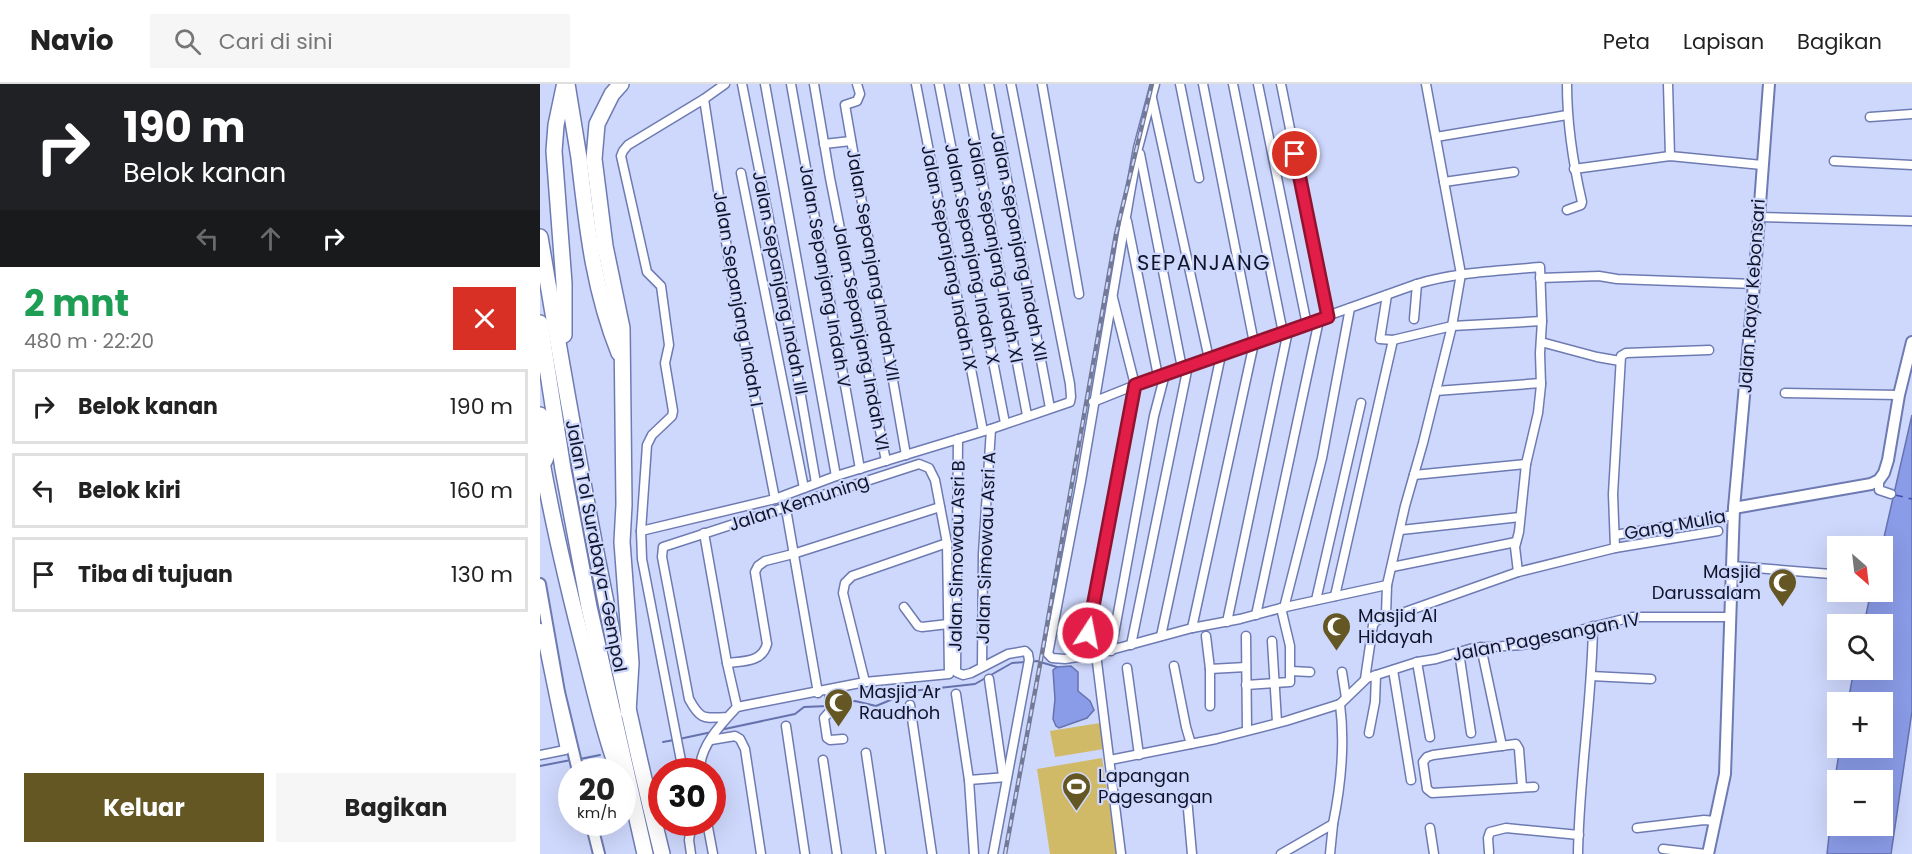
<!DOCTYPE html>
<html lang="id">
<meta charset="utf-8">
<style>
body{margin:0;font-family:Poppins,sans-serif;background:#f6f6f6;color:#222;height:100vh;display:flex;flex-direction:column;font-size:22px;white-space:nowrap}
*{box-sizing:border-box;margin:0}
p{font-size:20px;color:#767676}
.icon{flex:none;width:33px;height:33px;fill:none;stroke:currentColor;stroke-width:2;stroke-linecap:round;stroke-linejoin:round}
.map{position:relative;flex:1;overflow:hidden}
.sheet{display:flex;flex-direction:column;background:#fff;width:540px}
.sheet>*{flex:none}
.hud{background:#202124;color:#fff;overflow:hidden}
.needle{width:39px;rotate:152deg}
.buttons{position:absolute;left:1287px;top:452px;display:grid;gap:12px}
.buttons a{display:grid;place-items:center;width:66px;height:66px;border-radius:0px;background:#fff;box-shadow:0 6px 24px #0002;font-size:30px}
.speed{position:absolute;left:18px;top:674px;display:flex;gap:12px;font-size:30px;font-weight:700;text-align:center}
.speed>*{display:grid;place-content:center;width:78px;height:78px;border-radius:50%;background:#fff;box-shadow:0 6px 24px #0002;line-height:1}
.speed small{font-size:15px;font-weight:400}
.speed .limit{border:9px solid #d22;background:#fff;color:#111}
.pin{position:absolute;display:grid;place-items:center;width:51px;height:51px;color:#fff;margin:-26px;border:3px solid #fff;border-radius:50%;box-shadow:0 2px 6px #0007}
.me{position:absolute;width:66px;margin:-33px;rotate:11deg;stroke-linejoin:round;filter:drop-shadow(0 0 4px #0008)}
.turn{display:flex;align-items:center;gap:21px;height:126px;padding:0 24px;font-size:27px}
.turn .icon{width:78px;height:78px;stroke-width:2.5}
.turn b{display:block;font-size:42px;line-height:51px}
.lanes{display:flex;align-items:center;height:57px;padding:0 24px;background:#0003;justify-content:center;gap:30px;direction:ltr}
.lanes .off{opacity:.35}
.round{display:grid;place-items:center;flex:none;width:63px;height:63px;border-radius:0px;background:#f6f6f6}
.summary{display:flex;align-items:center;justify-content:space-between;height:102px;padding:0 24px}
h1{font-size:36px;font-weight:700;line-height:45px;color:#1e9e55}
.primary-button{display:flex;gap:12px;margin-top:auto;padding:12px 24px}
.primary-button a{flex:1;height:69px;border-radius:0px;background:#655724;color:#fff;font-size:24px;font-weight:700;line-height:69px;text-align:center}
.primary-button a+a{background:#f6f6f6;color:#222}
ul{padding:0;list-style:none}
li{display:flex;align-items:center;gap:18px;height:75px;margin:0 12px 9px;padding:0 12px;border:3px solid #e0e0e0;border-radius:0px}
li div{flex:1}
li b{display:block;font-size:22px}
li em{font-style:normal}
header{display:flex;align-items:center;gap:36px;box-sizing:border-box;height:84px;padding:0 30px;background:#fff;border-bottom:2px solid #e0e0e0}
header strong{font-size:28px}
nav{display:flex;gap:33px;margin-inline-start:auto;font-size:21px}
.search{width:420px;height:54px;background:#f6f6f6;display:flex;align-items:center;gap:15px;box-sizing:border-box;padding:0 21px;border-radius:0px;color:#767676;font-size:22px}
main{display:flex;flex:1;min-height:0}
.map>svg:first-child{display:block}
.green{fill:#d1ba67}
.water{fill:#8a9be7;stroke:#6572ae;stroke-width:1.5;fill-rule:evenodd}
.lines{fill:none;stroke-linecap:round;stroke-linejoin:round}
.stream{stroke:#6572ae;stroke-width:2}
.ferry{stroke:#404ca6;stroke-width:1.5;stroke-dasharray:8 6;stroke-linecap:butt}
.minor-casing{stroke:#6e7bb2;stroke-width:11}
.tertiary-casing{stroke:#6e7bb2;stroke-width:14}
.secondary-casing{stroke:#6e7bb2;stroke-width:14}
.motorway-casing{stroke:#6e7bb2;stroke-width:18}
.minor{stroke:#fff;stroke-width:8}
.tertiary{stroke:#fff;stroke-width:10}
.secondary{stroke:#fff;stroke-width:10}
.motorway{stroke:#fff;stroke-width:15}
.rail-casing{stroke:#737a97;stroke-width:4.5}
.rail{stroke:#ced8fc;stroke-width:2;stroke-dasharray:7;stroke-linecap:butt}
.route-casing{stroke:#92132f;stroke-width:15}
.route{stroke:#e11d48;stroke-width:10}
.labels{text-anchor:middle;stroke-width:4.5;stroke-linejoin:round;paint-order:stroke}
.street-label{font-size:18px;fill:#10142a;stroke:#ced8fc}
.poi-label{font-size:18px;fill:#10142a;stroke:#ced8fc;text-anchor:start}
.quarter-label{font-size:21px;letter-spacing:1.5px;fill:#10142a;stroke:#ced8fc}
</style>
<header>
<strong>Navio</strong>
<div class="search"><svg class="icon" aria-label="search" viewBox="0 0 24 24"><circle cx="10" cy="10" r="6"/><path d="M15 15l6 6"/></svg>Cari di sini</div>
<nav><a>Peta</a><a>Lapisan</a><a>Bagikan</a></nav>
</header>
<main>
<section class="sheet">
<div class="hud">
<div class="turn"><svg class="icon" aria-label="right" viewBox="0 0 24 24"><path d="M7 20v-9h11M14 6l5 5-5 5"/></svg><div><b>190 m</b>Belok kanan</div></div>
<div class="lanes"><svg class="icon off" aria-label="left" viewBox="0 0 24 24"><path d="M17 20v-9H6M10 6l-5 5 5 5"/></svg><svg class="icon off" aria-label="ahead" viewBox="0 0 24 24"><path d="M12 20V5M6 11l6-6 6 6"/></svg><svg class="icon" aria-label="right" viewBox="0 0 24 24"><path d="M7 20v-9h11M14 6l5 5-5 5"/></svg></div>
</div>
<div class="summary"><div><h1>2 mnt</h1><p>480 m · 22:20</p></div><a class="round" style="background:#d93025;color:#fff"><svg class="icon" aria-label="close" viewBox="0 0 24 24"><path d="M6 6l12 12M18 6L6 18"/></svg></a></div>
<ul>
<li><svg class="icon" aria-label="right" viewBox="0 0 24 24"><path d="M7 20v-9h11M14 6l5 5-5 5"/></svg><div><b>Belok kanan</b></div><em>190 m</em></li>
<li><svg class="icon" aria-label="left" viewBox="0 0 24 24"><path d="M17 20v-9H6M10 6l-5 5 5 5"/></svg><div><b>Belok kiri</b></div><em>160 m</em></li>
<li><svg class="icon" aria-label="arrive" viewBox="0 0 24 24"><path d="M6 21V4h12l-3 4 3 4H6"/></svg><div><b>Tiba di tujuan</b></div><em>130 m</em></li>
</ul>
<div class="primary-button"><a>Keluar</a><a>Bagikan</a></div>
</section>
<div class="map">
<svg width="1372" height="770" viewBox="0 0 1372 770">
<rect width="100%" height="100%" fill="#ced8fc"/>
<g class="green">
<polygon points="560,639 564,665 515,673 510,647"/>
<polygon points="562,674 577,770 510,770 497,685"/>
</g>
<g class="water">
<path d="M1372 331V627L1351 770H1287L1296 688 1300 663H1342V618H1308L1314 585H1342V540H1324L1331 507H1342V462ZM1298 696H1342V741H1298Z"/>
<polygon points="531,582 538,588 538,607 550,617 554,626 547,634 519,644 516,642 513,635 515,615 513,586 517,583"/>
</g>
<g class="lines">
<g class="stream">
<polyline points="490,578 497,577 517,583"/>
<polyline points="293,621 315,617 336,622 372,607 435,600 472,579 485,578"/>
<polyline points="180,646 255,630 264,623 288,622"/>
<polyline points="139,655 172,648"/>
<polyline points="123,658 134,656"/>
<polyline points="40,675 60,671"/>
<polyline points="0,682 31,676"/>
</g>
<polyline class="ferry" points="1355,411 1372,415"/>
<defs>
<g id="minor">
<polyline points="202,0 240,191 276,399"/>
<polyline points="225,0 296,392"/>
<polyline points="251,0 320,385"/>
<polyline points="274,0 290,94 346,377"/>
<polyline points="317,0 320,10 317,17 305,21 366,371"/>
<polyline points="376,0 443,347"/>
<polyline points="399,0 465,339"/>
<polyline points="424,0 487,331"/>
<polyline points="449,0 510,324"/>
<polyline points="502,0 539,210"/>
<polyline points="615,0 598,64 590,109 541,397 508,570 512,574 525,575 556,570 652,544 700,535 741,524 847,501"/>
<polyline points="640,0 659,94"/>
<polyline points="693,0 743,249"/>
<polyline points="718,0 767,241"/>
<polyline points="741,0 788,233"/>
<path d="M1027 0C1027 40 1033 79 1042 118L1041 121 1027 126"/>
<polyline points="1128,0 1130,72"/>
<polyline points="612,14 669,275"/>
<polyline points="164,15 191,190 235,415"/>
<polyline points="1330,33 1372,30"/>
<polyline points="896,53 1027,31"/>
<polyline points="284,60 311,57"/>
<polyline points="600,70 642,284"/>
<polyline points="1294,77 1372,81"/>
<polyline points="1034,85 1130,72 1222,81"/>
<polyline points="201,89 264,404"/>
<polyline points="904,98 974,88"/>
<polyline points="1218,133 1372,137"/>
<polyline points="587,137 618,292"/>
<polyline points="1000,194 1059,192 1077,195 1214,200"/>
<polyline points="847,211 840,255 853,256 912,242 1002,237"/>
<polyline points="874,235 877,200"/>
<polyline points="1001,258 1057,273 1080,277"/>
<polyline points="896,307 1001,299"/>
<polyline points="1245,309 1359,311"/>
<path d="M553 318 618 292 877 200C917 188 958 187 1000 183L1002 237 1000 269 1001 301 998 329 986 380 979 448 975 463 978 488"/>
<polyline points="418,355 416,588 423,591 431,589 468,570 485,567 488,570 489,576 453,770"/>
<polyline points="874,391 986,380"/>
<polyline points="1339,396 1339,406 1351,410"/>
<polyline points="246,425 278,609"/>
<polyline points="861,446 980,433"/>
<polyline points="101,447 235,415 296,392 451,345 530,318 531,313 530,300 471,0"/>
<polyline points="164,449 187,579 197,623"/>
<polyline points="1075,451 1194,431"/>
<polyline points="1075,464 1073,410 1081,272 1086,269 1169,266"/>
<polyline points="1192,482 1291,490"/>
<polyline points="852,483 976,458"/>
<polyline points="795,512 853,256"/>
<polyline points="776,516 821,319"/>
<polyline points="364,523 378,542 382,543 408,540"/>
<polyline points="744,524 782,374 810,224"/>
<polyline points="716,531 779,236"/>
<polyline points="846,531 847,501 865,422 883,359 912,242 921,190 886,0"/>
<polyline points="687,538 748,247"/>
<polyline points="0,544 25,666 0,671"/>
<polyline points="652,544 714,259 663,0"/>
<polyline points="621,552 681,271"/>
<polyline points="666,552 670,585 706,583"/>
<polyline points="706,552 707,646"/>
<polyline points="732,557 737,638"/>
<polyline points="591,561 648,282"/>
<polyline points="941,563 962,662"/>
<polyline points="571,567 614,332 625,290"/>
<polyline points="919,568 931,649"/>
<polyline points="556,570 581,770"/>
<polyline points="544,572 595,301 573,214"/>
<polyline points="877,578 890,653"/>
<path d="M187 579C202 577 222 579 227 560L215 488 218 482 225 477 253 470 400 423"/>
<polyline points="442,582 443,470 451,345"/>
<polyline points="634,582 646,643 651,660"/>
<polyline points="587,584 599,671"/>
<polyline points="670,585 670,622"/>
<polyline points="853,586 871,696"/>
<polyline points="751,587 770,588"/>
<polyline points="802,588 806,614"/>
<polyline points="1051,592 1111,595"/>
<polyline points="449,595 463,692"/>
<polyline points="825,595 833,541 836,537 846,531 851,533 978,488 1075,464 1178,447"/>
<polyline points="325,598 303,509 305,499 312,492 407,459"/>
<polyline points="706,601 750,598 750,562 741,524"/>
<polyline points="289,607 292,625 284,634 287,654 290,656 303,655"/>
<polyline points="416,610 429,696 434,770"/>
<polyline points="370,621 392,770"/>
<polyline points="246,642 265,770"/>
<polyline points="829,649 835,618 836,591"/>
<polyline points="171,656 195,652 200,655 205,665 221,770"/>
<polyline points="326,669 341,770"/>
<polyline points="283,676 297,770"/>
<polyline points="570,676 676,655 746,637 800,620"/>
<polyline points="143,687 102,475 101,447 107,361 112,351 132,332 133,327 125,279 129,261 121,202 107,188 81,72 83,67 88,61 164,15 185,0"/>
<path d="M160 687C159 663 181 640 197 623L325 598 409 590 407 459 395 396 389 384 379 380 123 463 122 473 149 615C161 637 164 634 187 633"/>
<polyline points="429,696 467,693"/>
<polyline points="982,703 979,665 976,660 893,671 887,673 883,678 887,705 892,709 994,703"/>
<polyline points="647,714 652,770"/>
<polyline points="167,738 173,770"/>
<polyline points="890,744 894,770"/>
<polyline points="1097,744 1164,736 1175,737"/>
<polyline points="1123,765 1166,770"/>
<polyline points="949,768 948,754 950,748 966,744 1039,751"/>
<polyline points="151,770 149,756 152,738"/>
<path d="M741 770 793 740C801 701 805 659 800 620L827 594 877 578 896 575 933 564 982 561 1092 533H1190"/>
<polyline points="790,770 793,740"/>
<path d="M1038 770C1039 694 1052 618 1053 542"/>
</g>
<g id="tertiary">
<polyline points="1194,424 1331,400 1339,396 1344,389 1348,376 1359,311 1372,258"/>
<polyline points="0,500 19,608 38,687"/>
<polyline points="51,738 59,770"/>
</g>
<polyline id="secondary" points="1168,770 1185,690 1194,424 1214,200 1229,0"/>
<g id="motorway">
<path d="M27 0C31 24 35 49 39 74 47 142 53 204 79 269"/>
<polyline points="81,0 72,10 57,40 54,75 65,162 82,244 84,421 82,458 91,579 88,628"/>
<polyline points="24,3 16,41 14,67 24,199 24,251"/>
<path d="M0 153C35 360 71 566 122 770"/>
<polyline points="0,239 23,385 49,523 105,770"/>
<polyline points="0,331 7,370 5,376"/>
<path d="M0 367C12 436 28 504 46 573 55 608 63 644 75 678"/>
</g>
</defs>
<use href="#minor" class="minor-casing"/>
<use href="#tertiary" class="tertiary-casing"/>
<use href="#secondary" class="secondary-casing"/>
<use href="#motorway" class="motorway-casing"/>
<use href="#minor" class="minor"/>
<use href="#tertiary" class="tertiary"/>
<use href="#secondary" class="secondary"/>
<use href="#motorway" class="motorway"/>
<defs>
<polyline id="rail" points="465,770 501,575 576,150 612,0"/>
</defs>
<use href="#rail" class="rail-casing"/>
<use href="#rail" class="rail"/>
</g>
<g class="lines">
<defs>
<polyline id="route" points="548,549 595,301 788,233 755,70"/>
</defs>
<use href="#route" class="route-casing"/>
<use href="#route" class="route"/>
</g>
<defs>
<symbol id="mosque-pin" viewBox="-11 -11 22 30"><path d="M0 17L-7.5 6A9.5 9.5 0 1 1 7.5 6Z" fill="#655724" stroke="#ced8fc"/><path d="M3.5-4.9A6 6 0 1 0 3.5 4.9A5 5 0 1 1 3.5-4.9Z" fill="#fff"/></symbol>
<symbol id="stadium-pin" viewBox="-11 -11 22 30"><path d="M0 17L-7.5 6A9.5 9.5 0 1 1 7.5 6Z" fill="#655724" stroke="#ced8fc"/><path d="M0-5a6.5 5 0 1 0 0 10a6.5 5 0 1 0 0-10ZM-3.5-1.8h7v3.6h-7Z" fill="#fff"/></symbol>
</defs>
<g fill-rule="evenodd">
<use href="#mosque-pin" x="1226" y="482" width="33" height="45"/>
<use href="#mosque-pin" x="780" y="526" width="33" height="45"/>
<use href="#mosque-pin" x="282" y="602" width="33" height="45"/>
<use href="#stadium-pin" x="520" y="686" width="33" height="45"/>
</g>
<g class="labels">
<g class="street-label">
<text transform="translate(479 162) rotate(79)" y="6">Jalan Sepanjang Indah XII</text>
<text transform="translate(455 166) rotate(79)" y="6">Jalan Sepanjang Indah XI</text>
<text transform="translate(432 170) rotate(79)" y="6">Jalan Sepanjang Indah X</text>
<text transform="translate(409 174) rotate(79)" y="6">Jalan Sepanjang Indah IX</text>
<text transform="translate(333 181) rotate(80)" y="6">Jalan Sepanjang Indah VII</text>
<text transform="translate(285 192) rotate(80)" y="6">Jalan Sepanjang Indah V</text>
<text transform="translate(240 199) rotate(79)" y="6">Jalan Sepanjang Indah III</text>
<text transform="translate(1212 212) rotate(-86)" y="6">Jalan Raya Kebonsari</text>
<text transform="translate(198 215) rotate(80)" y="6">Jalan Sepanjang Indah I</text>
<text transform="translate(321 253) rotate(79)" y="6">Jalan Sepanjang Indah VI</text>
<text transform="translate(259 419) rotate(-18)" y="6">Jalan Kemuning</text>
<text transform="translate(1135 441) rotate(-10)" y="6">Gang Mulia</text>
<text transform="translate(56 462) rotate(79)" y="6">Jalan Tol Surabaya–Gempol</text>
<text transform="translate(446 464) rotate(-88)" y="6">Jalan Simowau Asri A</text>
<text transform="translate(417 472) rotate(-89)" y="6">Jalan Simowau Asri B</text>
<text transform="translate(1006 553) rotate(-11)" y="6">Jalan Pagesangan IV</text>
</g>
<g class="poi-label">
<text x="1221" y="494" text-anchor="end">Masjid<tspan x="1221" dy="21">Darussalam</tspan></text>
<text x="818" y="538">Masjid Al<tspan x="818" dy="21">Hidayah</tspan></text>
<text x="319" y="614">Masjid Ar<tspan x="319" dy="21">Raudhoh</tspan></text>
<text x="558" y="698">Lapangan<tspan x="558" dy="21">Pagesangan</tspan></text>
</g>
<g class="quarter-label">
<text x="664" y="186">SEPANJANG</text>
</g>
</g>
</svg>
<div class="buttons">
<a><svg class="needle" viewBox="-14 -14 28 28"><path d="M0-13l5 13h-10z" fill="#e53935"/><path d="M0 13l5-13h-10z" fill="#767676"/></svg></a>
<a><svg class="icon" aria-label="search" viewBox="0 0 24 24"><circle cx="10" cy="10" r="6"/><path d="M15 15l6 6"/></svg></a>
<a>+</a>
<a>−</a>
</div>
<div class="speed"><div>20<small>km/h</small></div><div class="limit">30</div></div>
<div class="pin" style="left:755px;top:70px;background:#d93025"><svg class="icon" aria-label="arrive" viewBox="0 0 24 24"><path d="M6 21V4h12l-3 4 3 4H6"/></svg></div>
<svg class="me" style="left:548px;top:549px" viewBox="-20 -20 40 40"><circle r="17" fill="#e11d48" stroke="#fff" stroke-width="3"/><path d="M0-11L8 9 0 5-8 9z" fill="#fff"/></svg>
</div>
</main>
